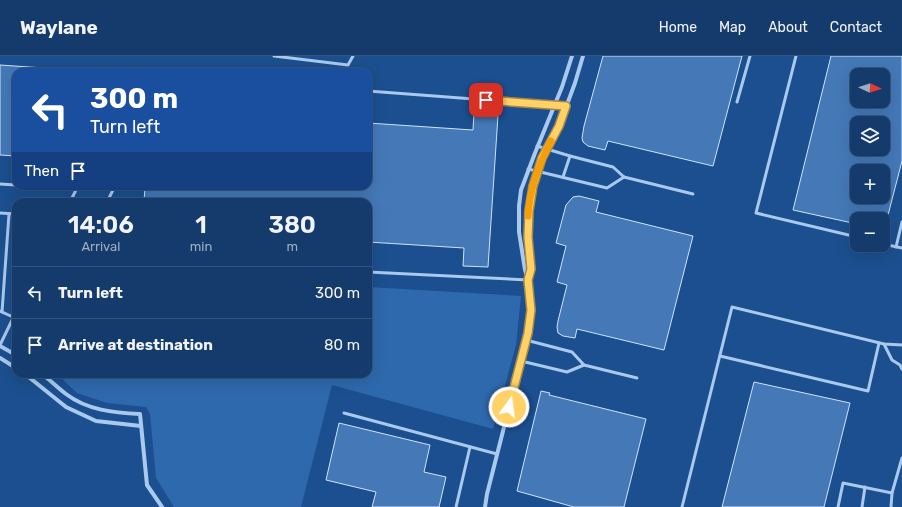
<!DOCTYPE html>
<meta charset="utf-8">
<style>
body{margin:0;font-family:Rubik,sans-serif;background:#1d4271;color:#f1f3f6;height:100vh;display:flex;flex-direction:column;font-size:15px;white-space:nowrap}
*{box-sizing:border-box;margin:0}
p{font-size:13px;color:#9dadc1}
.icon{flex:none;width:22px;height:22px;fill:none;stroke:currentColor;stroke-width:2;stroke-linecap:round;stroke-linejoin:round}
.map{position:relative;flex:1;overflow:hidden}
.details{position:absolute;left:12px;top:142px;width:360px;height:180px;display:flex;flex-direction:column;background:#143b6b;border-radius:12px;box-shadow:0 4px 16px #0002,0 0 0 1px #33557e}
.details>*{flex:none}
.guide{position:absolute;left:12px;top:12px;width:360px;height:122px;border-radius:12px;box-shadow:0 4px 16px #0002,0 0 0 1px #33557e;background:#1a4fa0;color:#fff;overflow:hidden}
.needle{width:26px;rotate:94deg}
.fabs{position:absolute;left:850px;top:12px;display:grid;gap:8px}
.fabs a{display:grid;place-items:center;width:40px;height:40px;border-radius:8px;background:#143b6b;box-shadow:0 4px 16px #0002,0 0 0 1px #33557e;font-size:20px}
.pin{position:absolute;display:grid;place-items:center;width:34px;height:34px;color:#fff;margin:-17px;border-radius:8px;box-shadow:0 2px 6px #0006}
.me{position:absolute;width:44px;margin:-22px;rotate:14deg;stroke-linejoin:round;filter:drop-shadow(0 0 3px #0008)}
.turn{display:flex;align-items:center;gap:14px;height:84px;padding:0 12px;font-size:18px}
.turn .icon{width:52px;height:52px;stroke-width:2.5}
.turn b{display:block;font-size:28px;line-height:34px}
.then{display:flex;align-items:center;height:38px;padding:0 12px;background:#0003;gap:8px;font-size:15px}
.eta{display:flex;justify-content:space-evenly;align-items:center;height:68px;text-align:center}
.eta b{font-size:24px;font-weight:600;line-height:28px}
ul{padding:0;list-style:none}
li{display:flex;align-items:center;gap:12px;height:52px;padding:0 12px;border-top:1px solid #33557e}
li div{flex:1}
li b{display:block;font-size:15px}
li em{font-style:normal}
header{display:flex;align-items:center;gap:24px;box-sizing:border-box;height:56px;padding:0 20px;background:#143b6b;border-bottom:1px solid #33557e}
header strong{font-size:19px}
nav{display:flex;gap:22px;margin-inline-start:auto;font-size:14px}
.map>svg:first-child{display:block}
.green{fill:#2e69ad}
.building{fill:#4478b7;stroke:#cfe3fa;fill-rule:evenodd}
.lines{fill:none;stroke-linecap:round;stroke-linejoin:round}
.service{stroke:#a9c9ee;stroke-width:3}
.minor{stroke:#a9c9ee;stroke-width:4}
.route-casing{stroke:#a68842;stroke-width:10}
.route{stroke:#ffd166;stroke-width:7}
.slow{stroke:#f59e0b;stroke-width:7}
</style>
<header>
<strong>Waylane</strong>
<nav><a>Home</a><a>Map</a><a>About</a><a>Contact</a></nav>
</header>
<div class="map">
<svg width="902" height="451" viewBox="0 0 902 451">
<rect width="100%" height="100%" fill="#1b4f8f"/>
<polygon class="green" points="368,231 521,240 516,289 493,373 332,329 301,451 174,451 156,422 150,358 146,351 107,347 77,337 57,318 368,318"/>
<g class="building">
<polygon points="603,0 742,0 713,110 608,85 605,94 588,90 583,86 582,82 584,70"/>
<path d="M831 0H902V105L887 163H857V168L793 154ZM857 19H883V45H857ZM857 67H883V93H857ZM857 115H883V141H857Z"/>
<polygon points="0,9 44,12 43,13 44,16 16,16 16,100 0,99"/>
<polygon points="474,56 498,59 488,211 463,210 464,192 368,186 368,146 144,146 145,130 368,130 368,67 473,74"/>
<polygon points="579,140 599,145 596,156 693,180 664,294 577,273 575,282 563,280 558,277 557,271 558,265 567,229 557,226 566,190 556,187 566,149 573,141"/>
<polygon points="754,326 850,347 824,451 722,451"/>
<polygon points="541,335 550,337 549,339 646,363 624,451 574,451 517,435"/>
<polygon points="339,367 430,389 424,416 446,421 439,451 372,451 376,436 326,424"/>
</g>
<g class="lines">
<g class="service">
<polyline points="274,0 348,9 353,0"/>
<polyline points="796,0 756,157 857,181"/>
<polyline points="46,14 52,16"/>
<polyline points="368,35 566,50"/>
<polyline points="737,46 750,0"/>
<polyline points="537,90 570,100 613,111 624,121"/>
<polyline points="528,113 607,132 624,121 693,138"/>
<polyline points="563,121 570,100"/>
<polyline points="0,128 16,129"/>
<polyline points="28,130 30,130"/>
<polyline points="35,130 76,133"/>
<polyline points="70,146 78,130"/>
<polyline points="107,146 115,130"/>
<polyline points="0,157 16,158"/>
<polyline points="883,188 902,192"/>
<polyline points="896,191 902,166"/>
<polyline points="368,216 528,224"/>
<polyline points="0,255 13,261"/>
<polyline points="2,256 9,158"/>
<polyline points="526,284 572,296 584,309 637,322"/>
<polyline points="884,288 892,304 900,309 902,313"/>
<polyline points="0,289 16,256"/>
<polyline points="720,300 868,335 879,287"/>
<polyline points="521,305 567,316 584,309"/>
<polyline points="344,357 497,398"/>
<polyline points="456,451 470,391"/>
<polyline points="682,451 732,251 884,288 902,289"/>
<polyline points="838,451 843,427 892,437"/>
<polyline points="862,451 865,431"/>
<polyline points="891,451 892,437 902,402"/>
</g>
<g class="minor">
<polyline points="529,224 531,213 528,181 529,155 533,130 542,103 559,70 575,27 583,0"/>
<polyline points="0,290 16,299"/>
<polyline points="0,302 16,312"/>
<polyline points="25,318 66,351 96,365 141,370"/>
<path d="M42 318C50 324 58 332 66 338 87 354 114 357 140 358L147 429 162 451"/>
<polyline points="485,451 487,438 528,277 531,254 528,224 525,214 519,176 519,150 521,134 535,97 562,31 572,0"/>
</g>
</g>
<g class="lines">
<defs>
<polyline id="route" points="486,44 566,50 559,70 542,102 533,130 529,155 528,181 531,213 528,224 531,254 528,277 509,351"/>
</defs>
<use href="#route" class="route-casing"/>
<use href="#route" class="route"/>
<path class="slow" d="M528 160C529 134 539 108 551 85"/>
</g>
</svg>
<div class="fabs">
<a><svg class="needle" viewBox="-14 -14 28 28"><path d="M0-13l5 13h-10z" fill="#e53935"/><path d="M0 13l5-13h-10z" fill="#9dadc1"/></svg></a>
<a><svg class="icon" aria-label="layers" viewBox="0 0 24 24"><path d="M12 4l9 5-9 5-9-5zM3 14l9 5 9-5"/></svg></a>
<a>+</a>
<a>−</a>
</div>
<div class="pin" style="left:486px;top:44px;background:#d93025"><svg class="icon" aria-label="arrive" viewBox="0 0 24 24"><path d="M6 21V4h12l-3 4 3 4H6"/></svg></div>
<svg class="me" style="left:509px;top:351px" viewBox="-20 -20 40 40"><circle r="17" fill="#ffd166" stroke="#fff" stroke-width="3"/><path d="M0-11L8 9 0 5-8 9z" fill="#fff"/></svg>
<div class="guide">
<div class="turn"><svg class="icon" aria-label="left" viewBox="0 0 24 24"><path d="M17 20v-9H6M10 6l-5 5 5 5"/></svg><div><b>300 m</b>Turn left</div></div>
<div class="then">Then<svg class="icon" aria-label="arrive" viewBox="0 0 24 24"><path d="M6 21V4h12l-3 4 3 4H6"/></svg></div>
</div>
<section class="details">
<div class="eta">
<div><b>14:06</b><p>Arrival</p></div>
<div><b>1</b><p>min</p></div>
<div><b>380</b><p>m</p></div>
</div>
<ul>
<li><svg class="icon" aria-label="left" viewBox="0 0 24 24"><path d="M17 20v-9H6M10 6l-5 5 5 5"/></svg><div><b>Turn left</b></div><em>300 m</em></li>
<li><svg class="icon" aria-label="arrive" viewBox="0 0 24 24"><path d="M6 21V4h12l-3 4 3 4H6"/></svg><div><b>Arrive at destination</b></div><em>80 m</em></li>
</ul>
</section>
</div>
